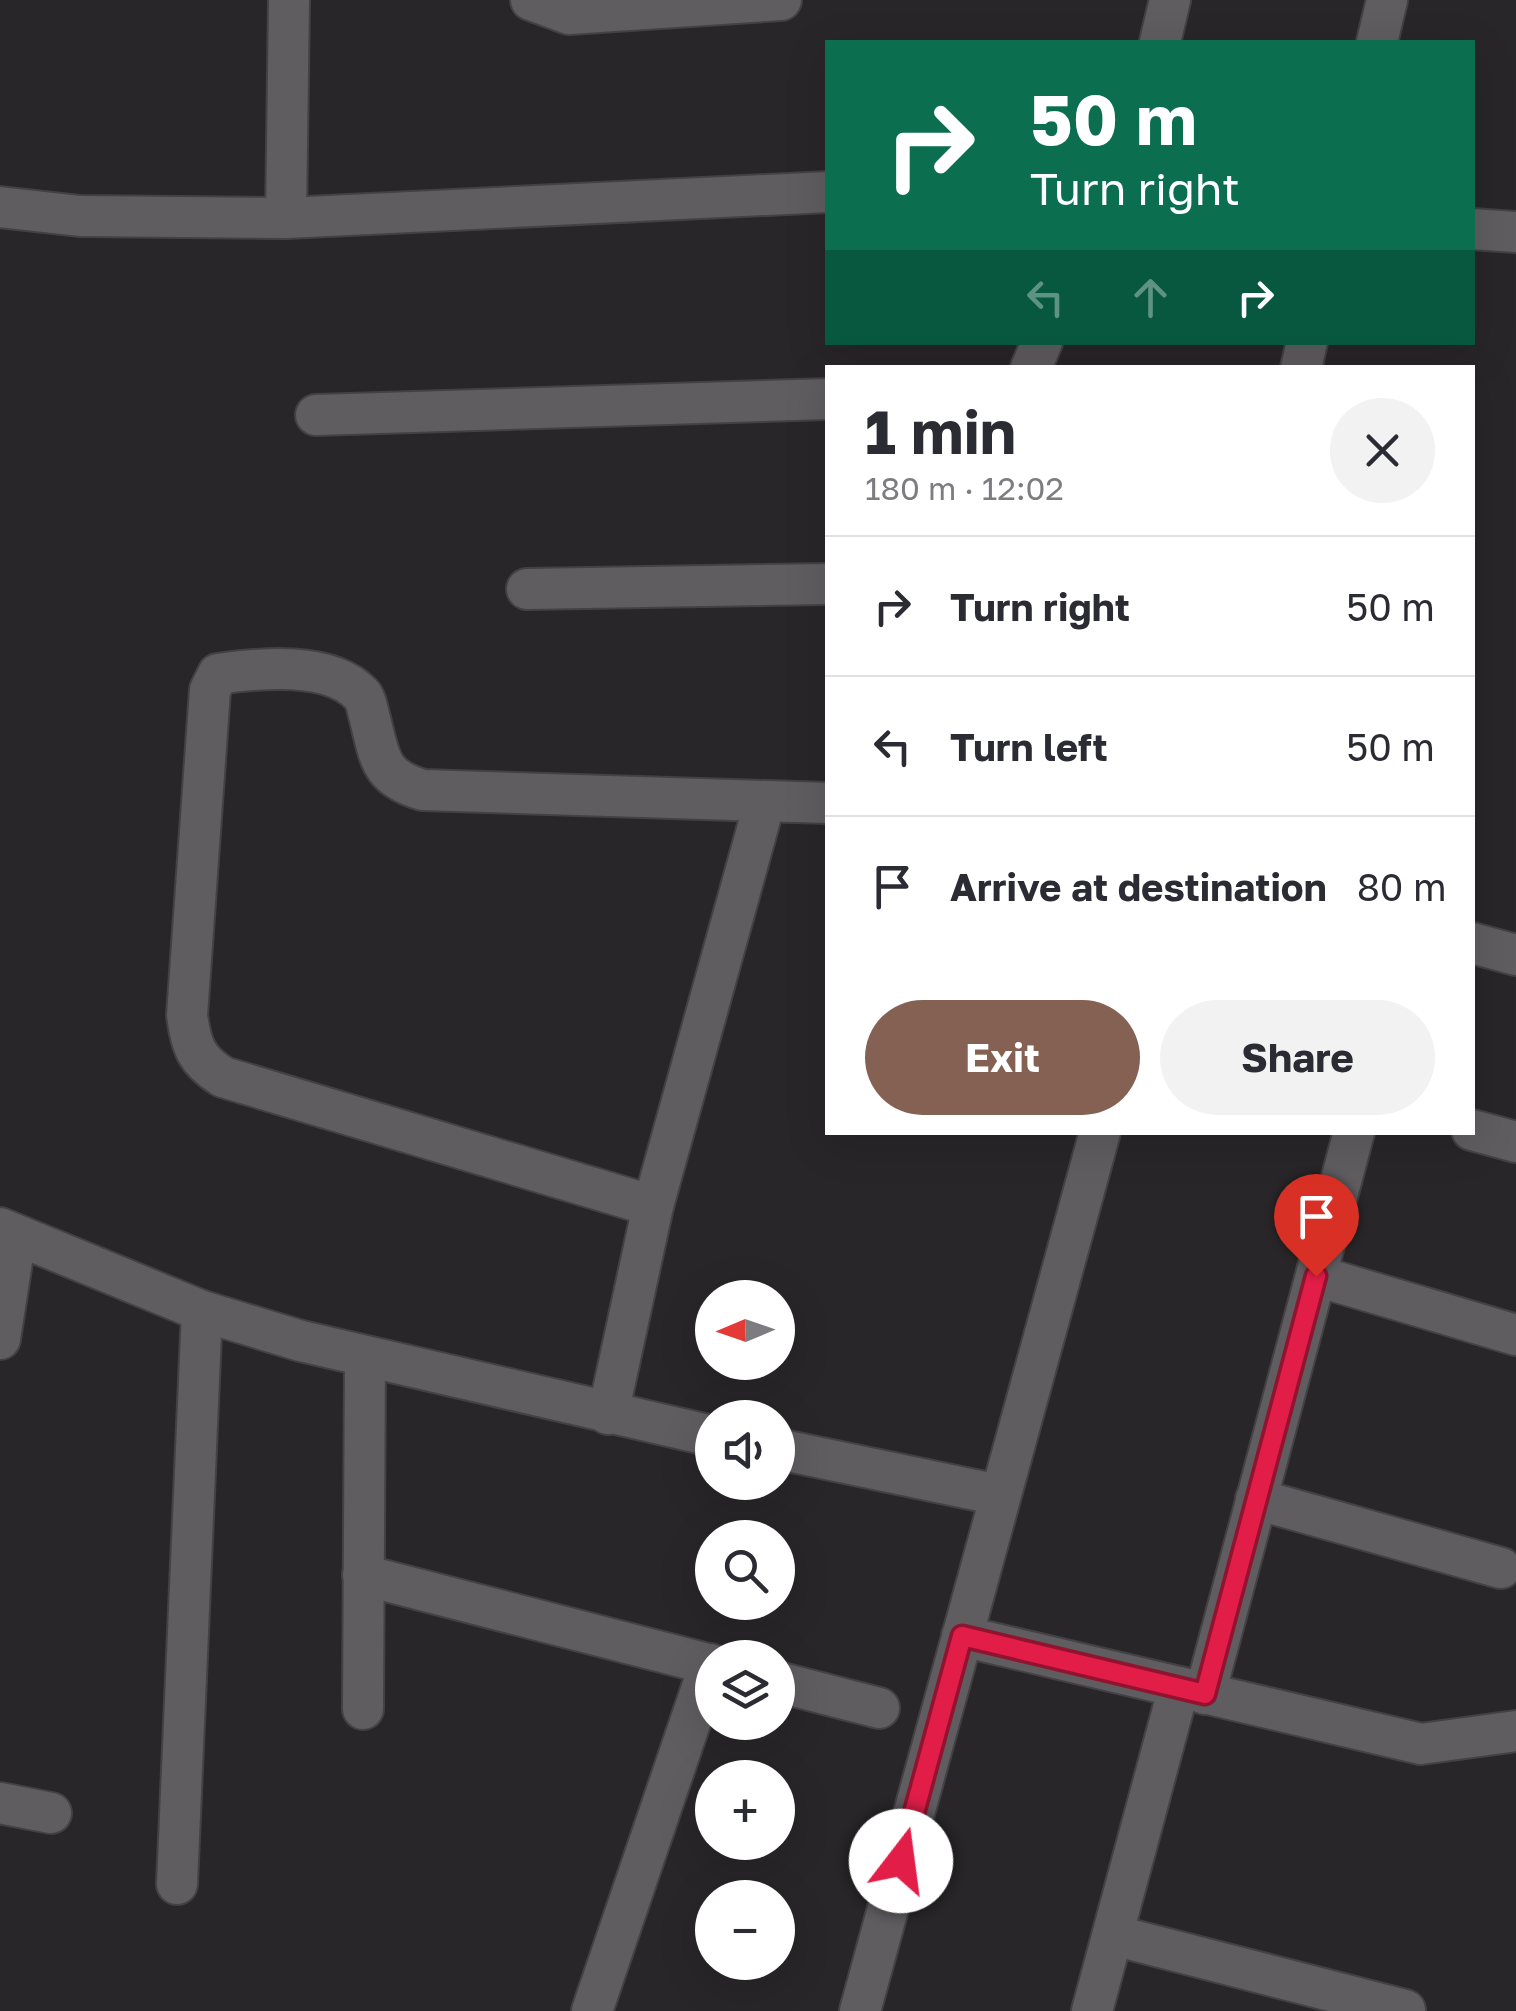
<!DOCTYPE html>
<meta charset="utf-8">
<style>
body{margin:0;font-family:"Golos Text",sans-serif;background:#f2f2f3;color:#2b2b33;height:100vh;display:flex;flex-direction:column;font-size:38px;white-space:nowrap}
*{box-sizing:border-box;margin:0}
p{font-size:32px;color:#7c7c81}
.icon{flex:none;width:55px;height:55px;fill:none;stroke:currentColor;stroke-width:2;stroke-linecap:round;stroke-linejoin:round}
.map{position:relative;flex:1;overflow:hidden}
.side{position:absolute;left:825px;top:365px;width:650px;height:770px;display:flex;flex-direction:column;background:#fff;border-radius:0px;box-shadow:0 10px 40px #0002}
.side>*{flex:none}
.top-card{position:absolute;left:825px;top:40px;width:650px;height:305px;border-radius:0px;box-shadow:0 10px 40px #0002;background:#0b6e4f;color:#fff;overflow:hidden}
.needle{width:65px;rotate:268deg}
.tools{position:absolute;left:695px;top:1280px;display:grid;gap:20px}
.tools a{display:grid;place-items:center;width:100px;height:100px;border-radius:50%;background:#fff;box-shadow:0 10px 40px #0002;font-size:50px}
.pin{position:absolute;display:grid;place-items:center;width:85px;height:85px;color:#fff;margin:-102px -42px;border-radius:50% 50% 50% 0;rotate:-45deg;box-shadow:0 0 10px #0007}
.pin .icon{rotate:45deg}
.me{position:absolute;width:110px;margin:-55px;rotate:15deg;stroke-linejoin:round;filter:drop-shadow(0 0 8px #0008)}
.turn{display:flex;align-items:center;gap:35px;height:210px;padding:0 40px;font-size:45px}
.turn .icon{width:130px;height:130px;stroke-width:2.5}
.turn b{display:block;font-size:70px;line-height:85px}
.lanes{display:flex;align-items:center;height:95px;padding:0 40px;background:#0003;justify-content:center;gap:50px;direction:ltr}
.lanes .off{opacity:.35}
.round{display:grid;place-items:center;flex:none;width:105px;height:105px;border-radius:52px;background:#f2f2f3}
.summary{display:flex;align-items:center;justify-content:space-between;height:170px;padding:0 40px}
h1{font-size:60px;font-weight:700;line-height:75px}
.action{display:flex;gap:20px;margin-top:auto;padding:20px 40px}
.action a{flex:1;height:115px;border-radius:60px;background:#846153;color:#fff;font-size:40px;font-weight:700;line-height:115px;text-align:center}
.action a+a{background:#f2f2f3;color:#2b2b33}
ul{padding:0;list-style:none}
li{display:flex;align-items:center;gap:30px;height:140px;padding:0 40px;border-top:2px solid #e1e1e2}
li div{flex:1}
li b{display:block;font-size:38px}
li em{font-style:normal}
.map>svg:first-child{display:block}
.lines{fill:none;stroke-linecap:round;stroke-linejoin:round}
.minor-casing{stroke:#434143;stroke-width:44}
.minor{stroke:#5f5d60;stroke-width:40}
.route-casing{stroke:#92132f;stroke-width:25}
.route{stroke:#e11d48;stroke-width:18}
</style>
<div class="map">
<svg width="1516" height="2011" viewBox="0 0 1516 2011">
<rect width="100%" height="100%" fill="#282628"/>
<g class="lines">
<defs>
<g id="minor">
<polyline points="531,0 569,14 781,0"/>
<polyline points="1160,42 1170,0"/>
<polyline points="1377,42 1387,0"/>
<polyline points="0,207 80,216 286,218 828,192"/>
<polyline points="286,218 289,0"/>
<polyline points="1472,229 1516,232"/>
<polyline points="1031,368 1042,342"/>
<polyline points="1301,368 1307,342"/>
<polyline points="316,415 828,399"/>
<polyline points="527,589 828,584"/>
<polyline points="1472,943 1516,955"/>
<polyline points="1472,1130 1516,1142"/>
<path d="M653 1206 223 1077C196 1060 191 1046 187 1015L210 690 218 674C259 668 330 661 361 694 366 699 367 708 369 715 380 757 378 777 423 790L828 803"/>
<polyline points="0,1228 202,1311 301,1341 712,1436"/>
<polyline points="1317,1276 1516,1335"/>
<polyline points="0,1339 16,1235"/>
<polyline points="608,1414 653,1206 765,801"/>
<polyline points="778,1449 999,1495"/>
<polyline points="1256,1499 1501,1568"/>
<polyline points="363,1575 712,1665"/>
<polyline points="962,1636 1421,1744 1516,1731"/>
<polyline points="778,1682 879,1708"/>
<polyline points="1205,1694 1354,1132"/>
<polyline points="363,1709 365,1358"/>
<polyline points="0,1803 51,1813"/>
<polyline points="177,1884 202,1311"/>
<polyline points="1113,1935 1405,2010"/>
<polyline points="592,2011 710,1664"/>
<polyline points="860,2011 1100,1132"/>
<polyline points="1092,2011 1179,1687"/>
</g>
</defs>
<use href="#minor" class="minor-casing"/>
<use href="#minor" class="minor"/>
</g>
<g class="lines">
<defs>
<polyline id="route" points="901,1861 962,1636 1205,1694 1316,1276"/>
</defs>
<use href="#route" class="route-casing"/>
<use href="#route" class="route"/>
</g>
</svg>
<div class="tools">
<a><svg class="needle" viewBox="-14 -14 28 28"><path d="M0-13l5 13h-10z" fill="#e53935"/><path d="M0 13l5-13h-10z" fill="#7c7c81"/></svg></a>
<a><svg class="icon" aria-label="sound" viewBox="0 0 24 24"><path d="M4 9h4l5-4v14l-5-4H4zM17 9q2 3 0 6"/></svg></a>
<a><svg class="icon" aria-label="search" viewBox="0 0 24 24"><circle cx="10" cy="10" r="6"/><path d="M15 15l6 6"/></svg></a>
<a><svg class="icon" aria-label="layers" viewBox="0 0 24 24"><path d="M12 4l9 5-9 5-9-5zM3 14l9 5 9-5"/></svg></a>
<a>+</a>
<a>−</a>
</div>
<div class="pin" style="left:1316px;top:1276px;background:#d93025"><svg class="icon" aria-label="arrive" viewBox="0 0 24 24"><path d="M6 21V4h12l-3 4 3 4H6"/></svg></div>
<svg class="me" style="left:901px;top:1861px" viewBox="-20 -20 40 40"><circle r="19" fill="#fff"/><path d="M0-13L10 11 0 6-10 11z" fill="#e11d48"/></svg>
<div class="top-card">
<div class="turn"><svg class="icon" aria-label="right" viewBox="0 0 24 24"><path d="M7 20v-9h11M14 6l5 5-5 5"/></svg><div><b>50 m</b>Turn right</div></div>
<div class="lanes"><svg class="icon off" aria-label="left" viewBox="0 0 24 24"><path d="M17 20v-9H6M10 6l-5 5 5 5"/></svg><svg class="icon off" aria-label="ahead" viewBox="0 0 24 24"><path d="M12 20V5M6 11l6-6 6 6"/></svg><svg class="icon" aria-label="right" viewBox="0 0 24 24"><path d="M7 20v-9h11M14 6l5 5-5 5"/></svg></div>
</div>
<section class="side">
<div class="summary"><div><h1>1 min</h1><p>180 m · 12:02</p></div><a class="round"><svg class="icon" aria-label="close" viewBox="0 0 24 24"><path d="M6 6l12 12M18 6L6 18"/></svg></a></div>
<ul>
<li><svg class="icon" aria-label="right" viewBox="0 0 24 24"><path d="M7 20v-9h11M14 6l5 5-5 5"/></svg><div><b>Turn right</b></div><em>50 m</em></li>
<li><svg class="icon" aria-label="left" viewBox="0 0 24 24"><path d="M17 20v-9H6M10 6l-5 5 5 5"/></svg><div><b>Turn left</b></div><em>50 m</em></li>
<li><svg class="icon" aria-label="arrive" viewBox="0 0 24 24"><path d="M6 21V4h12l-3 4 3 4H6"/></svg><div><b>Arrive at destination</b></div><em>80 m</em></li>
</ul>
<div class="action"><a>Exit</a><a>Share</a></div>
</section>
</div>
